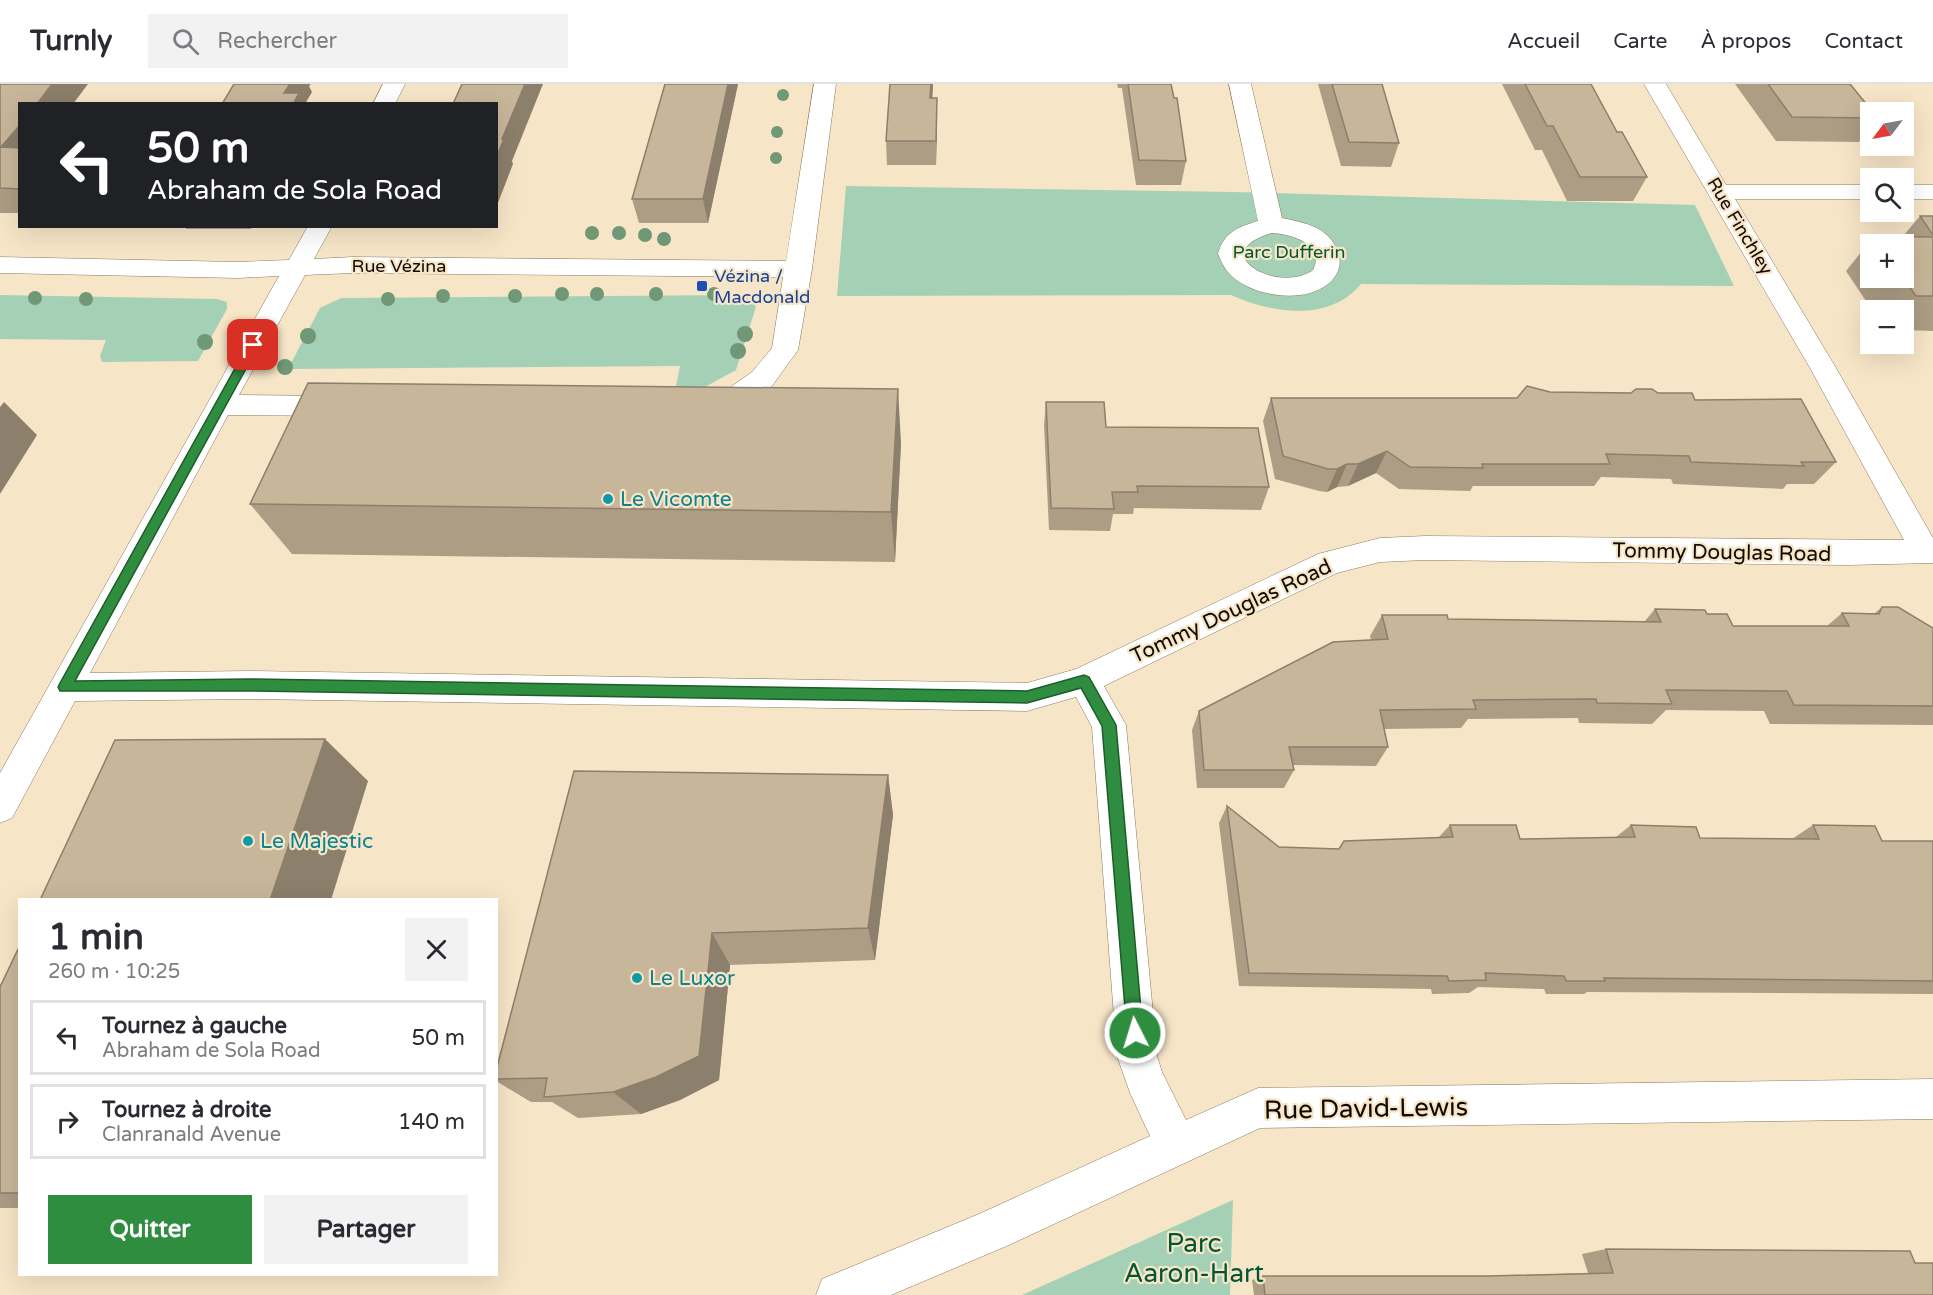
<!DOCTYPE html>
<html lang="fr">
<meta charset="utf-8">
<style>
body{margin:0;font-family:"Varela Round",sans-serif;background:#f2f2f3;color:#2b2b33;height:100vh;display:flex;flex-direction:column;font-size:22px;white-space:nowrap}
*{box-sizing:border-box;margin:0}
p{font-size:20px;color:#7c7c81}
.icon{flex:none;width:33px;height:33px;fill:none;stroke:currentColor;stroke-width:2;stroke-linecap:round;stroke-linejoin:round}
.map{position:relative;flex:1;overflow:hidden}
.sheet{position:absolute;left:18px;top:814px;width:480px;height:378px;display:flex;flex-direction:column;background:#fff;border-radius:0px;box-shadow:0 6px 24px #0002}
.sheet>*{flex:none}
.banner{position:absolute;left:18px;top:18px;width:480px;height:126px;border-radius:0px;box-shadow:0 6px 24px #0002;background:#202124;color:#fff;overflow:hidden}
.needle{width:39px;rotate:238deg}
.buttons{position:absolute;left:1860px;top:18px;display:grid;gap:12px}
.buttons a{display:grid;place-items:center;width:54px;height:54px;border-radius:0px;background:#fff;box-shadow:0 6px 24px #0002;font-size:30px}
.pin{position:absolute;display:grid;place-items:center;width:51px;height:51px;color:#fff;margin:-26px;border-radius:12px;box-shadow:0 3px 9px #0006}
.me{position:absolute;width:66px;margin:-33px;rotate:355deg;stroke-linejoin:round;filter:drop-shadow(0 0 4px #0008)}
.turn{display:flex;align-items:center;gap:21px;height:126px;padding:0 30px;font-size:27px}
.turn .icon{width:78px;height:78px;stroke-width:2.5}
.turn b{display:block;font-size:42px;line-height:51px}
.round{display:grid;place-items:center;flex:none;width:63px;height:63px;border-radius:0px;background:#f2f2f3}
.head{display:flex;align-items:center;justify-content:space-between;height:102px;padding:0 30px}
h1{font-size:36px;font-weight:800;line-height:45px}
.button{display:flex;gap:12px;margin-top:auto;padding:12px 30px}
.button a{flex:1;height:69px;border-radius:0px;background:#2f8d3f;color:#fff;font-size:24px;font-weight:800;line-height:69px;text-align:center}
.button a+a{background:#f2f2f3;color:#2b2b33}
ul{padding:0;list-style:none}
li{display:flex;align-items:center;gap:18px;height:75px;margin:0 12px 9px;padding:0 18px;border:3px solid #e1e1e2;border-radius:0px}
li div{flex:1}
li b{display:block;font-size:22px}
li em{font-style:normal}
header{display:flex;align-items:center;gap:36px;box-sizing:border-box;height:84px;padding:0 30px;background:#fff;border-bottom:2px solid #e1e1e2}
header strong{font-size:28px}
nav{display:flex;gap:33px;margin-inline-start:auto;font-size:21px}
.search{width:420px;height:54px;background:#f2f2f3;display:flex;align-items:center;gap:15px;box-sizing:border-box;padding:0 21px;border-radius:0px;color:#7c7c81;font-size:22px}
.map>svg:first-child{display:block}
.green{fill:#a4d1b5}
.lines{fill:none;stroke-linecap:round;stroke-linejoin:round}
.minor-casing{stroke:#88785d;stroke-width:1}
.minor{fill:#fff;fill-rule:evenodd}
.tree{fill:#709776}
.wall{fill:#ac9d84;fill-rule:evenodd}
.shaded-wall{fill:#8c7f6c}
.building{fill:#c8b69a;stroke:#8c7f6c;stroke-width:1.5}
.route{fill:#2f8d3f;stroke:#1f5c29;stroke-width:1.5}
.transit-dot{fill:#1a4fb4;stroke:#f7e5c7;stroke-width:2}
.culture-dot{fill:#0f9aa8;stroke:#f7e5c7;stroke-width:2}
.labels{text-anchor:middle;stroke-width:4.5;stroke-linejoin:round;paint-order:stroke}
.far-street-label{font-size:18px;fill:#100a03;stroke:#f7e5c7}
.far-park-label{font-size:18px;fill:#015733;stroke:#f7e5c7}
.far-transit-label{font-size:18px;fill:#164399;stroke:#f7e5c7;text-anchor:start}
.culture-label{font-size:21px;fill:#0d838f;stroke:#f7e5c7;text-anchor:start}
.street-label{font-size:21px;fill:#100a03;stroke:#f7e5c7}
.near-street-label{font-size:26px;fill:#100a03;stroke:#f7e5c7}
.near-park-label{font-size:26px;fill:#015733;stroke:#f7e5c7}
</style>
<header>
<strong>Turnly</strong>
<div class="search"><svg class="icon" aria-label="search" viewBox="0 0 24 24"><circle cx="10" cy="10" r="6"/><path d="M15 15l6 6"/></svg>Rechercher</div>
<nav><a>Accueil</a><a>Carte</a><a>À propos</a><a>Contact</a></nav>
</header>
<div class="map">
<svg width="1933" height="1211" viewBox="0 0 1933 1211">
<rect width="100%" height="100%" fill="#f7e5c7"/>
<g class="green">
<path d="M846 102 1233 108 1695 121 1734 202 1361 200C1329 239 1271 229 1231 211L837 212Z"/>
<polygon points="0,211 217,215 227,218 227,225 198,277 102,278 100,272 106,256 0,255"/>
<polygon points="738,211 752,216 756,223 736,286 705,303 675,307 680,282 288,285 320,224 341,214"/>
<polygon points="1233,1116 1230,1211 1022,1211"/>
</g>
<g class="lines">
<defs>
<g id="minor">
<polygon points="383,0 405,0 395,20 373,20"/>
<polygon points="814,0 836,0 812,185 798,266 772,302 725,335 715,338 705,335 701,328 705,321 752,288 772,264 783,193 353,189 305,191 239,311 342,312 352,315 356,322 352,329 342,332 228,331 90,589 250,587 1027,599 1076,585 1318,470 1380,454 1425,452 1904,456 1810,284 1644,0 1666,0 1726,101 1870,101 1870,115 1735,115 1836,284 1933,454 1933,479 1848,481 1425,476 1380,478 1337,489 1104,602 1126,641 1157,972 1162,988 1186,1036 1258,1004 1933,995 1933,1035 1260,1044 1009,1161 891,1211 816,1211 822,1195 979,1130 1150,1052 1130,1009 1117,972 1092,643 1076,613 1027,627 250,615 75,617 12,734 0,739 0,689 279,192 238,194 0,189 0,173 238,178 289,176 308,142 332,142 314,175 353,173 786,177"/>
<path d="M1229 0H1251L1282 134C1293 136 1306 139 1317 144 1338 156 1350 182 1328 200 1302 221 1247 212 1227 187 1223 182 1221 176 1218 170 1224 148 1238 143 1258 137ZM1272 149C1291 150 1326 160 1313 186 1279 211 1203 169 1272 149Z"/>
<rect x="1904" y="101" width="29" height="14"/>
</g>
</defs>
<use href="#minor" class="minor-casing"/>
<use href="#minor" class="minor"/>
</g>
<g class="tree">
<circle cx="783" cy="11" r="6"/>
<circle cx="777" cy="48" r="6"/>
<circle cx="776" cy="74" r="6"/>
<circle cx="592" cy="149" r="7"/>
<circle cx="619" cy="149" r="7"/>
<circle cx="645" cy="151" r="7"/>
<circle cx="664" cy="155" r="7"/>
<circle cx="562" cy="210" r="7"/>
<circle cx="597" cy="210" r="7"/>
<circle cx="656" cy="210" r="7"/>
<circle cx="714" cy="210" r="7"/>
<circle cx="443" cy="212" r="7"/>
<circle cx="515" cy="212" r="7"/>
<circle cx="35" cy="214" r="7"/>
<circle cx="86" cy="215" r="7"/>
<circle cx="388" cy="215" r="7"/>
<circle cx="745" cy="250" r="8"/>
<circle cx="308" cy="252" r="8"/>
<circle cx="205" cy="258" r="8"/>
<circle cx="738" cy="267" r="8"/>
<circle cx="285" cy="283" r="8"/>
</g>
<g class="wall">
<polygon points="0,0 20,20 20,129 0,129"/>
<polygon points="665,0 738,0 708,139 639,139 632,115"/>
<polygon points="890,0 933,0 932,14 937,14 937,38 936,81 887,81 886,57"/>
<polygon points="1117,0 1171,0 1186,77 1181,101 1136,101 1122,4 1118,4"/>
<polygon points="1318,0 1382,0 1399,59 1391,83 1341,82"/>
<polygon points="1502,0 1591,0 1617,48 1647,93 1633,117 1567,117 1542,66 1535,66"/>
<polygon points="1735,0 1850,0 1870,28 1870,43 1859,58 1776,57"/>
<path d="M1920 132H1933V247L1904 246V226H1872L1846 187 1874 152H1903ZM1870 160H1904V194H1870Z"/>
<polygon points="185,142 252,142 251,145 186,145"/>
<polygon points="1550,308 1658,309 1695,316 1836,378 1814,400 1787,400 1783,405 1673,400 1671,395 1601,393 1594,402 1473,402 1470,407 1399,405 1376,389 1348,402 1337,403 1327,408 1319,407 1275,395 1263,337 1271,314 1517,314"/>
<polygon points="1046,318 1106,343 1269,403 1261,426 1134,424 1133,430 1113,430 1110,447 1049,446 1044,341"/>
<polygon points="901,359 895,478 292,470 250,420"/>
<polygon points="1882,523 1933,544 1933,641 1770,640 1764,627 1666,626 1652,640 1579,639 1578,634 1468,635 1461,644 1384,645 1388,663 1376,682 1293,681 1294,686 1284,704 1197,704 1192,646 1199,627 1371,556 1370,552 1382,531 1448,535 1644,538 1655,525 1707,530 1733,542 1827,542 1842,529 1875,529"/>
<polygon points="888,691 893,731 875,876 730,881 719,996 680,1016 641,1030 578,1034 552,1018 531,1018 496,997 496,987"/>
<polygon points="1227,722 1279,763 1339,765 1438,754 1450,741 1520,755 1616,753 1631,741 1700,754 1792,755 1813,741 1882,757 1933,757 1933,910 1587,908 1584,910 1546,910 1544,905 1478,903 1469,909 1432,910 1431,905 1239,902 1219,739"/>
<polygon points="20,861 20,1124 0,1124 0,903"/>
<polygon points="1606,1165 1915,1179 1933,1211 1254,1211 1252,1196 1263,1192 1490,1192 1588,1189 1582,1170"/>
</g>
<g class="shaded-wall">
<polygon points="52,0 88,0 73,20 37,20"/>
<polygon points="290,0 311,0 309,2 312,8 305,20 290,20 284,9"/>
<polygon points="525,0 543,0 512,77 513,80 496,124 496,74 502,55"/>
<polygon points="728,0 738,0 708,139 703,115"/>
<polygon points="931,0 933,0 931,38 930,14"/>
<polygon points="937,14 937,38 936,81 936,57"/>
<polygon points="20,41 20,86 1,63"/>
<polygon points="898,305 901,359 895,478 891,428"/>
<polygon points="4,318 37,351 0,410 0,323"/>
<polygon points="1387,367 1376,389 1348,402 1358,380"/>
<polygon points="1347,380 1337,403 1327,408 1337,385"/>
<polygon points="325,655 368,697 331,816 270,816"/>
<polygon points="888,691 893,731 875,876 868,844"/>
<polygon points="712,849 730,881 719,996 680,1016 641,1030 613,1008"/>
</g>
<g class="building">
<polygon points="0,0 52,0 37,20 20,20 20,41 1,63 20,64 20,105 0,104"/>
<polygon points="234,0 290,0 284,9 299,9 293,20 222,20"/>
<polygon points="462,0 525,0 502,55 504,55 496,74 496,20 453,20"/>
<polygon points="665,0 728,0 703,115 632,115"/>
<polygon points="890,0 931,0 930,14 937,14 936,57 886,57"/>
<polygon points="1128,0 1171,0 1174,14 1177,14 1186,77 1139,76"/>
<polygon points="1332,0 1382,0 1399,59 1349,58"/>
<polygon points="1525,0 1591,0 1617,48 1622,48 1647,93 1580,93 1553,42 1547,42"/>
<polygon points="1768,0 1850,0 1873,28 1870,28 1870,34 1792,33"/>
<polygon points="1920,132 1933,132 1933,151"/>
<polygon points="1874,152 1933,153 1933,212 1916,212 1903,194 1904,160 1880,160"/>
<polygon points="308,299 898,305 891,428 250,420"/>
<polygon points="1527,302 1550,308 1631,309 1636,305 1652,305 1658,309 1692,309 1695,316 1801,315 1836,378 1801,378 1804,382 1691,378 1689,372 1606,370 1610,380 1482,380 1483,384 1410,383 1387,367 1358,380 1347,380 1337,385 1328,385 1283,372 1271,314 1517,314"/>
<polygon points="1046,318 1104,318 1106,343 1258,344 1269,403 1137,402 1138,408 1112,408 1114,425 1051,424"/>
<polygon points="1882,523 1898,523 1933,544 1933,622 1794,621 1787,607 1666,606 1672,620 1597,619 1596,615 1473,616 1476,625 1380,626 1388,663 1289,663 1294,686 1204,686 1199,627 1333,558 1388,555 1382,531 1447,531 1448,535 1661,538 1655,525 1705,526 1707,530 1727,530 1733,542 1849,542 1842,529 1879,530"/>
<polygon points="325,655 270,816 40,816 115,656"/>
<polygon points="574,687 888,691 868,844 712,849 699,972 656,993 613,1008 544,1013 547,994 496,995 496,987"/>
<polygon points="1227,722 1279,763 1339,765 1344,757 1453,753 1450,741 1516,741 1520,755 1635,753 1631,741 1696,743 1700,754 1819,755 1813,741 1875,742 1882,757 1933,757 1933,897 1604,894 1605,897 1566,897 1564,892 1485,889 1486,896 1449,897 1447,892 1249,889"/>
<polygon points="20,861 20,1109 0,1109 0,903"/>
<polygon points="1606,1165 1910,1167 1915,1179 1933,1179 1933,1211 1265,1211 1263,1192 1490,1192 1613,1189"/>
</g>
<polygon class="route" points="253,258 259,261 75,597 250,595 1027,607 1084,591 1089,593 1116,641 1143,949 1141,955 1135,957 1129,955 1127,949 1102,642 1081,604 1027,619 250,607 60,607 58,603 60,599 248,261"/>
<rect class="transit-dot" x="696" y="196" width="12" height="12" rx="3"/>
<g class="culture-dot">
<circle cx="608" cy="415" r="6"/>
<circle cx="248" cy="757" r="6"/>
<circle cx="637" cy="894" r="6"/>
</g>
<g class="labels">
<g class="far-street-label">
<text transform="translate(1740 142) rotate(59)" y="6">Rue Finchley</text>
<text x="399" y="188">Rue Vézina</text>
</g>
<g class="far-park-label">
<text x="1289" y="174">Parc Dufferin</text>
</g>
<g class="far-transit-label">
<text x="714" y="198">Vézina /<tspan x="714" dy="21">Macdonald</tspan></text>
</g>
<g class="culture-label">
<text x="620" y="422">Le Vicomte</text>
<text x="260" y="764">Le Majestic</text>
<text x="649" y="901">Le Luxor</text>
</g>
<g class="street-label">
<text transform="translate(1722 468) rotate(1)" y="7">Tommy Douglas Road</text>
<text transform="translate(1231 527) rotate(-25)" y="7">Tommy Douglas Road</text>
</g>
<g class="near-street-label">
<text transform="translate(1366 1024) rotate(-1)" y="9">Rue David-Lewis</text>
</g>
<g class="near-park-label">
<text x="1194" y="1168">Parc<tspan x="1194" dy="30">Aaron-Hart</tspan></text>
</g>
</g>
</svg>
<div class="buttons">
<a><svg class="needle" viewBox="-14 -14 28 28"><path d="M0-13l5 13h-10z" fill="#e53935"/><path d="M0 13l5-13h-10z" fill="#7c7c81"/></svg></a>
<a><svg class="icon" aria-label="search" viewBox="0 0 24 24"><circle cx="10" cy="10" r="6"/><path d="M15 15l6 6"/></svg></a>
<a>+</a>
<a>−</a>
</div>
<div class="pin" style="left:253px;top:261px;background:#d93025"><svg class="icon" aria-label="arrive" viewBox="0 0 24 24"><path d="M6 21V4h12l-3 4 3 4H6"/></svg></div>
<svg class="me" style="left:1135px;top:949px" viewBox="-20 -20 40 40"><circle r="17" fill="#2f8d3f" stroke="#fff" stroke-width="3"/><path d="M0-11L8 9 0 5-8 9z" fill="#fff"/></svg>
<div class="banner">
<div class="turn"><svg class="icon" aria-label="left" viewBox="0 0 24 24"><path d="M17 20v-9H6M10 6l-5 5 5 5"/></svg><div><b>50 m</b>Abraham de Sola Road</div></div>
</div>
<section class="sheet">
<div class="head"><div><h1>1 min</h1><p>260 m · 10:25</p></div><a class="round"><svg class="icon" aria-label="close" viewBox="0 0 24 24"><path d="M6 6l12 12M18 6L6 18"/></svg></a></div>
<ul>
<li><svg class="icon" aria-label="left" viewBox="0 0 24 24"><path d="M17 20v-9H6M10 6l-5 5 5 5"/></svg><div><b>Tournez à gauche</b><p>Abraham de Sola Road</p></div><em>50 m</em></li>
<li><svg class="icon" aria-label="right" viewBox="0 0 24 24"><path d="M7 20v-9h11M14 6l5 5-5 5"/></svg><div><b>Tournez à droite</b><p>Clanranald Avenue</p></div><em>140 m</em></li>
</ul>
<div class="button"><a>Quitter</a><a>Partager</a></div>
</section>
</div>
